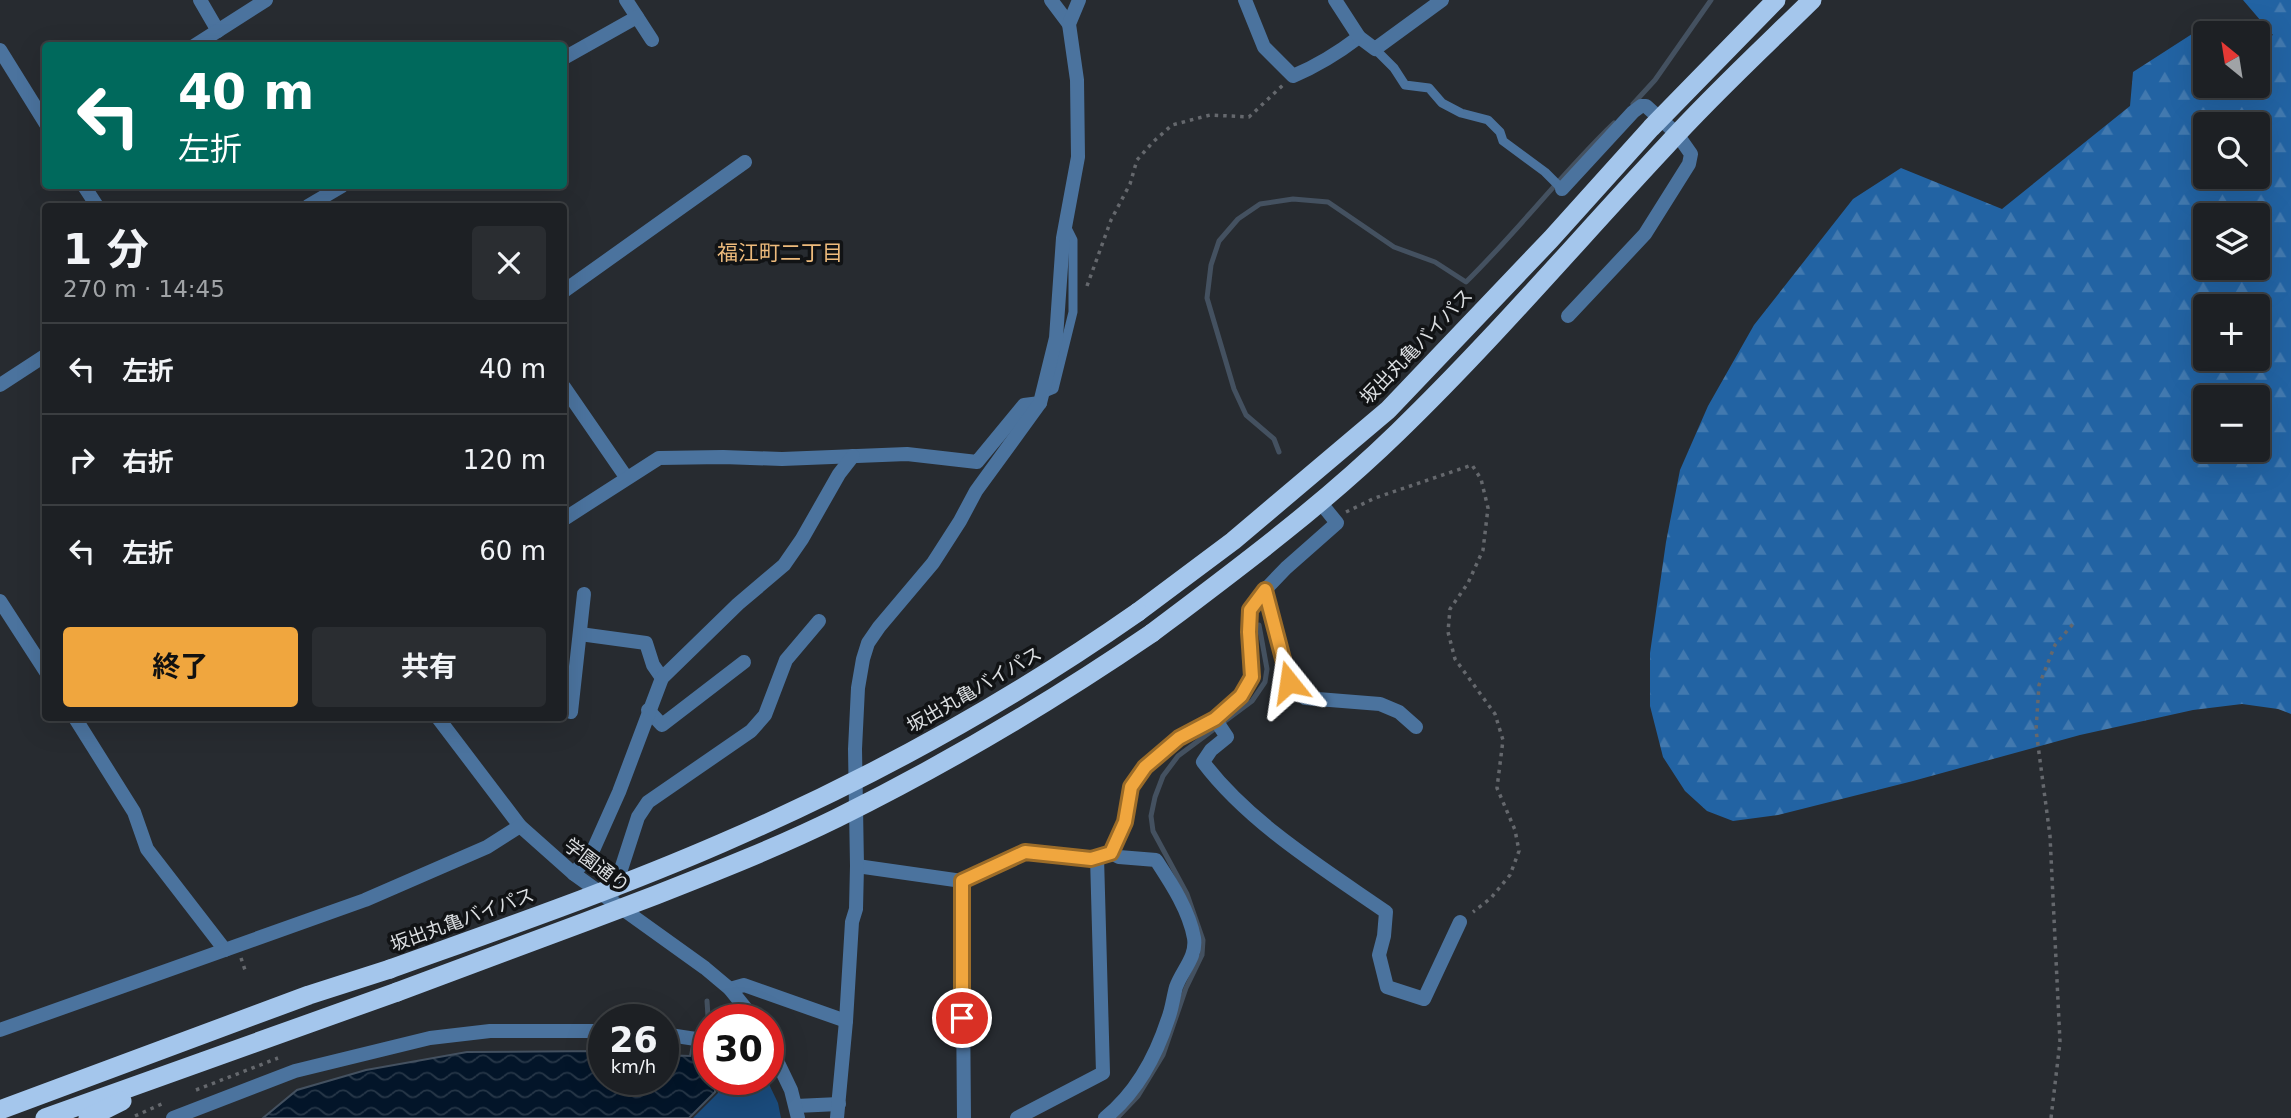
<!DOCTYPE html>
<html lang="ja">
<meta charset="utf-8">
<style>
body{margin:0;font-family:"DejaVu Sans","Noto Sans JP",sans-serif;background:#2a2d31;color:#f1f3f6;height:100vh;display:flex;flex-direction:column;font-size:26px;white-space:nowrap}
*{box-sizing:border-box;margin:0}
p{font-size:23px;color:#a0a3a6}
.icon{flex:none;width:38px;height:38px;fill:none;stroke:currentColor;stroke-width:2;stroke-linecap:round;stroke-linejoin:round}
.map{position:relative;flex:1;overflow:hidden}
.panel{position:absolute;left:42px;top:203px;width:525px;height:518px;display:flex;flex-direction:column;background:#1d2024;border-radius:7px;box-shadow:0 7px 28px #0002,0 0 0 2px #3b3e41}
.panel>*{flex:none}
.banner{position:absolute;left:42px;top:42px;width:525px;height:147px;border-radius:7px;box-shadow:0 7px 28px #0002,0 0 0 2px #3b3e41;background:#00695c;color:#fff;overflow:hidden}
.needle{width:46px;rotate:330deg}
.fabs{position:absolute;left:2193px;top:21px;display:grid;gap:14px}
.fabs a{display:grid;place-items:center;width:77px;height:77px;border-radius:7px;background:#1d2024;box-shadow:0 7px 28px #0002,0 0 0 2px #3b3e41;font-size:35px}
.speed{position:absolute;left:588px;top:1004px;display:flex;gap:14px;font-size:35px;font-weight:700;text-align:center}
.speed>*{display:grid;place-content:center;width:91px;height:91px;border-radius:50%;background:#1d2024;box-shadow:0 7px 28px #0002,0 0 0 2px #3b3e41;line-height:1}
.speed small{font-size:18px;font-weight:400}
.speed .limit{border:10px solid #d22;background:#fff;color:#111}
.pin{position:absolute;display:grid;place-items:center;width:60px;height:60px;color:#fff;margin:-30px;border:4px solid #fff;border-radius:50%;box-shadow:0 2px 7px #0007}
.me{position:absolute;width:77px;margin:-38px;rotate:345deg;stroke-linejoin:round;filter:drop-shadow(0 0 5px #0008)}
.turn{display:flex;align-items:center;gap:24px;height:147px;padding:0 21px;font-size:32px}
.turn .icon{width:91px;height:91px;stroke-width:2.5}
.turn b{display:block;font-size:49px;line-height:60px}
.round{display:grid;place-items:center;flex:none;width:74px;height:74px;border-radius:7px;background:#2a2d31}
.headline{display:flex;align-items:center;justify-content:space-between;height:119px;padding:0 21px}
h1{font-size:42px;font-weight:700;line-height:52px}
.primary-button{display:flex;gap:14px;margin-top:auto;padding:14px 21px}
.primary-button a{flex:1;height:80px;border-radius:7px;background:#f0a63e;color:#111;font-size:28px;font-weight:700;line-height:80px;text-align:center}
.primary-button a+a{background:#2a2d31;color:#f1f3f6}
ul{padding:0;list-style:none}
li{display:flex;align-items:center;gap:21px;height:91px;padding:0 21px;border-top:2px solid #3b3e41}
li div{flex:1}
li b{display:block;font-size:26px}
li em{font-style:normal}
.map>svg:first-child{display:block}
.forest{fill:url(#forest-firs);fill-rule:evenodd}
.park{fill:#1a4b7c}
.water{fill:url(#water-waves);stroke:#445160;stroke-width:2}
.lines{fill:none;stroke-linecap:round;stroke-linejoin:round}
.stream{stroke:#445160;stroke-width:5}
.path{stroke:#65686d;stroke-width:3.5;stroke-dasharray:3.5 5;stroke-linecap:butt}
.service{stroke:#4b739e;stroke-width:9}
.minor{stroke:#4b739e;stroke-width:14}
.tertiary{stroke:#4b739e;stroke-width:14}
.trunk{stroke:#a4c6ec;stroke-width:19}
.trunk-bridge{stroke:#a4c6ec;stroke-width:19}
.route-casing{stroke:#9c6c28;stroke-width:18}
.route{stroke:#f0a63e;stroke-width:12}
.labels{text-anchor:middle;stroke-width:7;stroke-linejoin:round;paint-order:stroke}
.street-label{font-size:19px;fill:#dbdee1;stroke:#111315}
.neighbourhood-label{font-size:21px;fill:#eebb7c;stroke:#111315}
</style>
<div class="map">
<svg width="2291" height="1118" viewBox="0 0 2291 1118">
<defs>
<pattern id="forest-firs" width="22" height="20" patternUnits="userSpaceOnUse" patternTransform="scale(1.75)"><rect width="22" height="20" fill="#2263a3"/><path d="M5 1l3.5 6h-7zM16 11l3.5 6h-7z" fill="#4279af"/></pattern>
<pattern id="water-waves" width="16" height="10" patternUnits="userSpaceOnUse" patternTransform="scale(1.75)"><rect width="16" height="10" fill="#031529"/><path d="M0 5q4-4 8 0t8 0" fill="none" stroke="#273748"/></pattern>
</defs>
<rect width="100%" height="100%" fill="#272b30"/>
<path class="forest" d="M2243 0H2291V714L2278 709 2242 704 2193 710 2080 735 1913 781 1778 815 1733 821 1707 811 1685 791 1663 757 1650 706V653L1666 542 1680 470 1708 406 1754 325 1853 199 1901 168 2002 209 2130 106 2133 72 2206 25 2218 33H2205V86H2258V42L2273 35ZM2258 124V177H2205V124ZM2258 215V268H2205V215ZM2205 306H2258V359H2205ZM2205 397H2258V450H2205Z"/>
<polygon class="park" points="718,1080 767,1080 778,1103 781,1118 693,1118 718,1093"/>
<polygon class="water" points="692,1045 709,1048 709,1080 715,1080 715,1092 689,1118 263,1118 297,1090 366,1070 467,1052 604,1051 604,1080 663,1080 663,1055 690,1056"/>
<g class="lines">
<g class="stream">
<polyline points="1633,104 1655,80 1711,0"/>
<path d="M1279 452 1274 439 1246 415 1234 389 1207 298 1211 265 1219 241 1238 219 1260 204 1293 199 1328 202 1394 247 1435 262 1466 282C1518 231 1562 173 1614 123"/>
<polyline points="703,1040 708,1016 707,1001"/>
<polyline points="1117,1118 1138,1096 1163,1055 1186,988 1202,955 1203,940 1187,894 1153,831 1151,816 1155,797 1163,776 1178,756 1252,701 1265,682 1267,669 1259,625"/>
</g>
<g class="path">
<polyline points="1087,286 1111,220 1130,184 1137,160 1153,142 1172,125 1210,115 1249,117 1283,85"/>
<polyline points="1346,512 1375,498 1472,465 1481,479 1488,508 1483,550 1468,583 1450,609 1448,632 1455,659 1495,714 1503,740 1497,788 1515,830 1519,851 1510,875 1491,898 1473,912"/>
<polyline points="241,958 246,973"/>
<polyline points="196,1090 278,1058"/>
<polyline points="135,1116 166,1102"/>
<polyline points="2051,1118 2060,1042 2050,836 2036,730 2039,685 2055,645 2073,624"/>
</g>
<g class="service">
<polyline points="1375,49 1394,68 1405,85 1429,88 1442,103 1461,113 1488,120 1500,132 1503,141 1545,172 1562,189"/>
<polyline points="1042,394 1054,389 1073,312 1073,240 1066,226"/>
</g>
<g class="minor">
<polyline points="200,0 218,31"/>
<polyline points="626,0 652,40"/>
<polyline points="1051,0 1069,24"/>
<path d="M1245 0 1264 47 1293 76C1317 66 1338 53 1359 37"/>
<polyline points="1335,0 1359,37 1375,49 1442,0"/>
<polyline points="194,46 266,0"/>
<polyline points="564,58 637,17"/>
<polyline points="1562,189 1633,112 1641,106 1646,106 1677,134 1691,154 1689,164 1645,234 1568,316"/>
<polyline points="308,206 342,186"/>
<polyline points="564,291 745,162"/>
<polyline points="0,385 46,355"/>
<polyline points="564,387 626,477"/>
<polyline points="564,519 659,458 723,457 782,459 907,454 977,462 1024,405 1040,403"/>
<polyline points="1265,590 1289,682 1305,698 1380,704 1399,712 1416,727"/>
<polyline points="0,601 46,672"/>
<polyline points="580,634 646,643 653,665 662,678"/>
<polyline points="648,710 662,725 744,662"/>
<polyline points="571,712 584,594"/>
<polyline points="75,718 134,812 147,849 225,950"/>
<polyline points="1215,719 1241,696 1252,677 1249,632 1250,610 1265,590 1286,568 1337,523 1320,502"/>
<path d="M1111 853 1125 822 1131 787 1145 767 1179 738 1215 719 1227 737 1211 750 1203 762C1249 823 1324 869 1386 912L1384 936 1379 955 1387 987 1424 999 1460 922"/>
<path d="M857 866 962 881 1025 852 1091 859 1111 853 1119 857 1156 860C1171 883 1189 910 1194 938 1197 957 1182 970 1176 987 1173 998 1172 1009 1168 1019 1156 1056 1136 1093 1105 1118"/>
<polyline points="574,874 594,848 619,792 662,678 738,604 784,565 802,539 839,474 853,456"/>
<polyline points="962,881 964,1118"/>
<polyline points="614,891 638,817 648,802 751,731 765,715 786,660 819,621"/>
<polyline points="730,989 744,985 846,1021"/>
<polyline points="663,1034 709,1041"/>
<polyline points="796,1106 839,1104"/>
<polyline points="173,1118 295,1071 430,1038 490,1031 604,1031"/>
<polyline points="837,1118 846,1021 852,922 856,909 857,866 855,749 858,688 863,659 868,643 879,627 933,563 960,521 976,491 1040,403 1056,338 1063,238 1078,157 1077,80 1069,24 1079,0"/>
<polyline points="1017,1118 1103,1073 1097,857"/>
</g>
<g class="tertiary">
<polyline points="0,50 46,124"/>
<polyline points="84,186 97,206"/>
<polyline points="438,718 520,826 574,874 705,968 730,989 755,1020"/>
<polyline points="0,1030 365,900 487,847 520,826"/>
<polyline points="768,1042 791,1090 798,1118"/>
</g>
<g class="trunk">
<polyline points="1138,612 1233,541 1388,410 1551,239 1651,128 1776,0"/>
<path d="M1152 633C1237 569 1322 506 1398 432 1492 341 1577 241 1666 146 1712 95 1763 48 1812 0"/>
<polyline points="0,1110 309,995 390,969"/>
<polyline points="45,1118 397,992"/>
<polyline points="88,1118 122,1101"/>
</g>
<g class="trunk-bridge">
<path d="M390 969C501 929 614 890 722 843 868 780 1008 703 1138 612"/>
<path d="M397 992C484 960 570 928 656 895 717 871 778 847 837 818 946 764 1051 702 1152 633"/>
</g>
</g>
<g class="lines">
<defs>
<polyline id="route" points="962,1018 962,881 1025,852 1091,859 1111,853 1125,822 1131,787 1145,767 1179,738 1215,719 1241,696 1252,677 1249,632 1250,610 1265,590 1289,682"/>
</defs>
<use href="#route" class="route-casing"/>
<use href="#route" class="route"/>
</g>
<g class="labels">
<g class="street-label">
<text transform="translate(1416 346) rotate(-46)" y="7">坂出丸亀バイパス</text>
<text transform="translate(974 689) rotate(-30)" y="7">坂出丸亀バイパス</text>
<text transform="translate(597 865) rotate(37)" y="7">学園通り</text>
<text transform="translate(462 919) rotate(-20)" y="7">坂出丸亀バイパス</text>
</g>
<g class="neighbourhood-label">
<text x="780" y="260">福江町二丁目</text>
</g>
</g>
</svg>
<div class="fabs">
<a><svg class="needle" viewBox="-14 -14 28 28"><path d="M0-13l5 13h-10z" fill="#e53935"/><path d="M0 13l5-13h-10z" fill="#a0a3a6"/></svg></a>
<a><svg class="icon" aria-label="search" viewBox="0 0 24 24"><circle cx="10" cy="10" r="6"/><path d="M15 15l6 6"/></svg></a>
<a><svg class="icon" aria-label="layers" viewBox="0 0 24 24"><path d="M12 4l9 5-9 5-9-5zM3 14l9 5 9-5"/></svg></a>
<a>+</a>
<a>−</a>
</div>
<div class="speed"><div>26<small>km/h</small></div><div class="limit">30</div></div>
<div class="pin" style="left:962px;top:1018px;background:#d93025"><svg class="icon" aria-label="arrive" viewBox="0 0 24 24"><path d="M6 21V4h12l-3 4 3 4H6"/></svg></div>
<svg class="me" style="left:1289px;top:682px" viewBox="-20 -20 40 40"><path d="M0-17L14 15 0 8-14 15z" fill="#f0a63e" stroke="#fff" stroke-width="4"/></svg>
<div class="banner">
<div class="turn"><svg class="icon" aria-label="left" viewBox="0 0 24 24"><path d="M17 20v-9H6M10 6l-5 5 5 5"/></svg><div><b>40 m</b>左折</div></div>
</div>
<section class="panel">
<div class="headline"><div><h1>1 分</h1><p>270 m · 14:45</p></div><a class="round"><svg class="icon" aria-label="close" viewBox="0 0 24 24"><path d="M6 6l12 12M18 6L6 18"/></svg></a></div>
<ul>
<li><svg class="icon" aria-label="left" viewBox="0 0 24 24"><path d="M17 20v-9H6M10 6l-5 5 5 5"/></svg><div><b>左折</b></div><em>40 m</em></li>
<li><svg class="icon" aria-label="right" viewBox="0 0 24 24"><path d="M7 20v-9h11M14 6l5 5-5 5"/></svg><div><b>右折</b></div><em>120 m</em></li>
<li><svg class="icon" aria-label="left" viewBox="0 0 24 24"><path d="M17 20v-9H6M10 6l-5 5 5 5"/></svg><div><b>左折</b></div><em>60 m</em></li>
</ul>
<div class="primary-button"><a>終了</a><a>共有</a></div>
</section>
</div>
